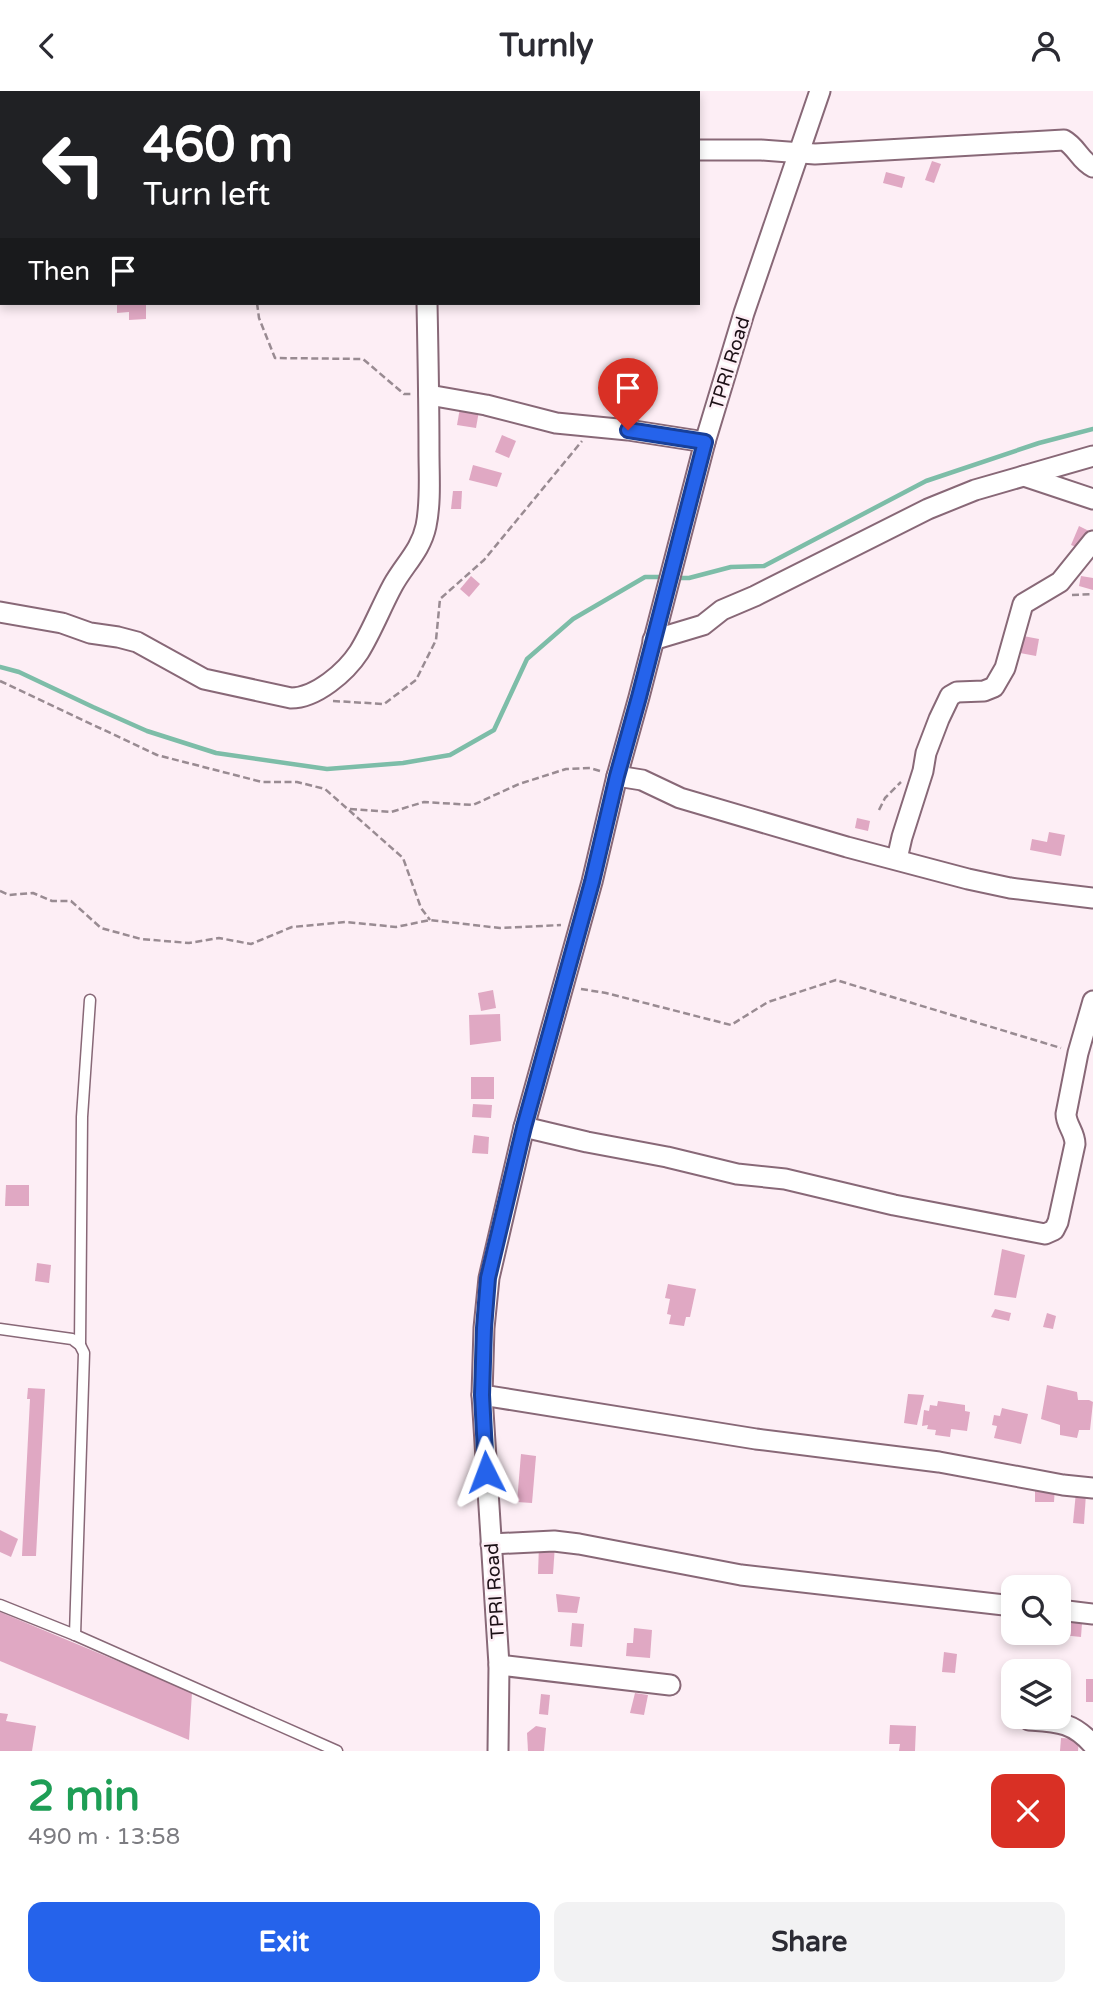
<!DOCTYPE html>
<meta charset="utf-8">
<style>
body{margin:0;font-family:"Varela Round",sans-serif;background:#f2f2f3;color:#2b2b33;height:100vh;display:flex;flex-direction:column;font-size:26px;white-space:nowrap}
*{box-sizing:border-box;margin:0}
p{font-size:23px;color:#7c7c81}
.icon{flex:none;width:38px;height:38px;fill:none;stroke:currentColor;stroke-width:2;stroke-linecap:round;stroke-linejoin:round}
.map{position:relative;height:1660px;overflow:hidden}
.sheet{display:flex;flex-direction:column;background:#fff;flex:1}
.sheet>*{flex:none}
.guide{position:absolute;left:0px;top:0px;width:700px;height:214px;box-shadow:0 4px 10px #0003;background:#202124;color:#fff;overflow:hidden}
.fabs{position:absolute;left:1001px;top:1484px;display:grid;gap:14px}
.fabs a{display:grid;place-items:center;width:70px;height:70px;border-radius:14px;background:#fff;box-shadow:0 4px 10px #0003;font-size:35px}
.pin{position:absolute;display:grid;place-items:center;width:60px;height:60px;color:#fff;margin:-72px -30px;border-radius:50% 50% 50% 0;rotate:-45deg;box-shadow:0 0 7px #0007}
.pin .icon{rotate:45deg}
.me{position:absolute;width:77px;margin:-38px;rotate:357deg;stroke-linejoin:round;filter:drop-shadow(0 0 5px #0008)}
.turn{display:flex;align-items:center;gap:24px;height:147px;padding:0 28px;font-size:32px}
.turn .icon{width:91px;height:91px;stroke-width:2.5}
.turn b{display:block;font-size:49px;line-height:60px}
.then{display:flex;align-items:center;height:66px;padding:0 28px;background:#0003;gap:14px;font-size:26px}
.round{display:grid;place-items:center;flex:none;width:74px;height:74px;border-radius:14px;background:#f2f2f3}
.headline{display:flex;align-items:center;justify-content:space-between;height:119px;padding:0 28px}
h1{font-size:42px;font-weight:700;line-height:52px;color:#1e9e55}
.cta{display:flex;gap:14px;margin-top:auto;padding:14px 28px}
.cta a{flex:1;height:80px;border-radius:14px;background:#2563eb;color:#fff;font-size:28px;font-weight:700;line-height:80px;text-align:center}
.cta a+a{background:#f2f2f3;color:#2b2b33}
header{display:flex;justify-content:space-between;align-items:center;height:91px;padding:0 28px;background:#fff;font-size:32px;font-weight:700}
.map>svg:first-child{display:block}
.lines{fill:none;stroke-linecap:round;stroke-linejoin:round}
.stream{stroke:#7dbda8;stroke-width:4.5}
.building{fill:#e0a8c3}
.lane-casing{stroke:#886877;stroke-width:13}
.street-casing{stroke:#886877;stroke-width:23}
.path{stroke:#998b92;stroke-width:2.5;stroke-dasharray:7 3.5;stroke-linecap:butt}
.lane{stroke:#fff;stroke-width:10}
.street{stroke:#fff;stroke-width:19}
.route-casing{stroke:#184099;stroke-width:18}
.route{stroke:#2563eb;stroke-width:12}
.labels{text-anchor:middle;stroke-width:5;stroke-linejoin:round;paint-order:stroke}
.street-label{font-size:19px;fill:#1d1117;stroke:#fdeef5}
</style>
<header><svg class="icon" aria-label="back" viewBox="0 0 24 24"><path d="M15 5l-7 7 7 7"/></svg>Turnly<svg class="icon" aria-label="person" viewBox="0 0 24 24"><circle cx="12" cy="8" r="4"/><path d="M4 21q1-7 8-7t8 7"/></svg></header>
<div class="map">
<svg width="1093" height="1660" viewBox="0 0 1093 1660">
<rect width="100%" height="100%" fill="#fdeef5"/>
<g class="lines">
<g class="stream">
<polyline points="677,487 689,487 731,476 764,475 926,390 1039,352 1093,338"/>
<polyline points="0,576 19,581 93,616 147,640 216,662 327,678 403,672 450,664 494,639 527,568 573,528 645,486 665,486"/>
</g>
</g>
<g class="building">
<polygon points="932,70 941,73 934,92 925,89"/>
<polygon points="886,81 905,86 902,97 883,92"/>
<polygon points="117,212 146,212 146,228 129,229 129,221 117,222"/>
<polygon points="460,317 479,320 476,337 457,334"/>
<polygon points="502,344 516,350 509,367 495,361"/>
<polygon points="473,374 502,382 497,396 469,389"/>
<polygon points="453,400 462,400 461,418 451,418"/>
<polygon points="1079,435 1089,440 1081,458 1071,454"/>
<polygon points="471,485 480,493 469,506 460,498"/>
<polygon points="1081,485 1093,487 1093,499 1079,495"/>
<polygon points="1018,544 1039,548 1036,565 1015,561"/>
<polygon points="857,727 870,730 868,740 855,737"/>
<polygon points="1049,741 1065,744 1061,765 1030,759 1032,748 1047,751"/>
<polygon points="493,899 496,917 481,920 478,902"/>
<polygon points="500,923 501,950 470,954 469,924"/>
<rect x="471" y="986" width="23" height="22"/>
<polygon points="473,1013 492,1014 491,1027 472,1026"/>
<polygon points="474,1044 489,1046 488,1063 472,1062"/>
<polygon points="6,1094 29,1094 29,1115 5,1115"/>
<polygon points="1002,1158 1025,1164 1016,1207 994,1204"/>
<polygon points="37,1172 51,1174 49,1192 35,1190"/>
<polygon points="668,1193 696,1198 690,1226 686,1226 684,1235 669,1233 671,1224 667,1223 670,1208 665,1207"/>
<polygon points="995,1218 1011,1222 1009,1230 991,1226"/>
<polygon points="1047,1222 1056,1225 1053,1238 1043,1236"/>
<polygon points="1047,1294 1077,1301 1078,1309 1089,1309 1093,1311 1090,1339 1079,1339 1077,1347 1060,1344 1060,1334 1041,1328"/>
<polygon points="28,1297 45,1298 36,1465 22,1465 30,1308 27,1308"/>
<polygon points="908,1303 924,1304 917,1334 904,1332"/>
<polygon points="938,1310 965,1314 965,1320 970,1321 967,1340 951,1338 950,1346 935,1344 936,1339 927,1338 928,1334 922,1335 924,1319 929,1320 930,1314 937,1315"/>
<polygon points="1002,1317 1028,1323 1021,1353 994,1347 997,1335 992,1334 994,1324 1000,1325"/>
<polygon points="521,1363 536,1365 532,1412 517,1411"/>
<polygon points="1043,1396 1055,1396 1054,1411 1035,1411 1035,1400 1042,1401"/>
<polygon points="1076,1401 1086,1402 1084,1433 1073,1432"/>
<polygon points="0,1439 18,1448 11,1466 0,1461"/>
<polygon points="539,1454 555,1454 553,1483 538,1483"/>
<polygon points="556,1503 580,1506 577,1522 558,1521"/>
<polygon points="0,1521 192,1601 189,1649 0,1570"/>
<polygon points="1063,1530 1082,1532 1081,1546 1062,1544"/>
<polygon points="572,1532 584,1533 582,1556 570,1555"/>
<polygon points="634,1537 652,1539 650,1567 626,1565 627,1552 633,1552"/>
<polygon points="944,1561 957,1563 955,1582 942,1581"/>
<rect x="1086" y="1588" width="7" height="23"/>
<polygon points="635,1602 648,1604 644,1624 630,1622"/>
<polygon points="541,1603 550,1604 548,1624 539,1623"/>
<polygon points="0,1622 8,1623 6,1630 36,1635 32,1660 0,1660"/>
<polygon points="890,1634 916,1635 915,1660 899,1660 900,1653 889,1653"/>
<polygon points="536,1635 546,1637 544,1660 528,1660 527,1642"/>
<polygon points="1061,1647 1079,1648 1078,1660 1060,1660"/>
</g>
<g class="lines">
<defs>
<g id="lane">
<polyline points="0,1238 72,1248 80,1254 84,1262 75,1544"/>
<polyline points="80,1254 82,1026 90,909"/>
<polyline points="0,1514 75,1544 337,1660"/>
</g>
<g id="street">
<polyline points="424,0 424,2"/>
<polyline points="136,2 141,0"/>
<path d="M698 59H761L815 63 1064 49C1077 56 1080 70 1093 76"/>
<polyline points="0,80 2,78"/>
<polyline points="429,304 486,314 556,332 628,339 705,351"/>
<polyline points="1024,385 1093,408"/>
<path d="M0 521 62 532 90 542 118 546 137 551 204 588 291 607C316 607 346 581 359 561 372 540 381 516 393 494 404 474 421 459 426 435 431 411 429 385 429 361 429 311 428 261 427 212"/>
<polyline points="653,549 703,534 722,519 755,505 928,418 975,399 1093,365"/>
<polyline points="617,685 642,689 680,707 847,756 968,788 1010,797 1093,807"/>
<polyline points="897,768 902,746 923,680 926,662 939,628 950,605 957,601 984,600 994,596 1005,577 1023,513 1060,491 1093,450"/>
<path d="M524 1036 587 1051 667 1066 737 1083 785 1088 894 1114 1045 1143 1054 1139 1058 1131 1075 1053C1075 1041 1066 1034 1066 1023L1078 962 1093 910"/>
<polyline points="482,1304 756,1348 939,1371 1063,1394 1093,1397"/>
<polyline points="491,1453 554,1450 579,1453 741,1484 1013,1515"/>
<polyline points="1059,1519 1093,1523"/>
<polyline points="499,1574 670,1594"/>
<path d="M1029 1629C1058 1631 1073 1631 1093 1654"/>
<polyline points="498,1660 499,1574 482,1304 484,1237 489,1187 524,1036 592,791 617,685 639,606 705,351 744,222 820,0"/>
</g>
</defs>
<use href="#lane" class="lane-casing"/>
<use href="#street" class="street-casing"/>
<g class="path">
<polyline points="257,212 259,227 275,267 363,268 404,303 411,303"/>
<polyline points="1072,504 1093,503"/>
<polyline points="0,590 157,664 262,691 297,691 325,698 403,767 421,817 430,829"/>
<polyline points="333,610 384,613 416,589 436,549 440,508 484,469 582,350"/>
<polyline points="350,718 391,721 424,711 473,714 519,693 566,678 590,677 600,680"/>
<polyline points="879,719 885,707 901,691"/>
<polyline points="0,800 9,804 33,802 52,810 71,810 101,837 141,848 189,852 219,847 251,853 292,836 346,831 396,836 430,829 500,837 561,834"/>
<polyline points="581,898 606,902 731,934 768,911 836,889 1061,957"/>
</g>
<use href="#lane" class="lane"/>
<use href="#street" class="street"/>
</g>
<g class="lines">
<defs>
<polyline id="route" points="486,1381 482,1304 484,1237 488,1187 524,1036 592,791 617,685 639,606 705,351 628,339"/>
</defs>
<use href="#route" class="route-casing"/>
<use href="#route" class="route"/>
</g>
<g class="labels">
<g class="street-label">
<text transform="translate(729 272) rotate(-73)" y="7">TPRI Road</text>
<text transform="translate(494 1500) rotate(-94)" y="7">TPRI Road</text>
</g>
</g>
</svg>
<div class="fabs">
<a><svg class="icon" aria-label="search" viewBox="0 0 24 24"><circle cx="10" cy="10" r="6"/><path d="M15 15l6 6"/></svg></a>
<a><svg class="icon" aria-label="layers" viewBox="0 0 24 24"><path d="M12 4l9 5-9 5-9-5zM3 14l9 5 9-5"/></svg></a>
</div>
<div class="pin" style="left:628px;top:339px;background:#d93025"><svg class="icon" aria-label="arrive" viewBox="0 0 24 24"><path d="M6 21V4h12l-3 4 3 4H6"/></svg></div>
<svg class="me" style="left:486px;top:1381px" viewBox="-20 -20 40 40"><path d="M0-17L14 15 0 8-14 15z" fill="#2563eb" stroke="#fff" stroke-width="4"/></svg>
<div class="guide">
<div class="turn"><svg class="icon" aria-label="left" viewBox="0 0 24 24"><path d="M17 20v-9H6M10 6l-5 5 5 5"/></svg><div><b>460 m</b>Turn left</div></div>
<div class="then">Then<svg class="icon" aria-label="arrive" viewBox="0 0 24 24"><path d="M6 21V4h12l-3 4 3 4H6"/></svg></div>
</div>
</div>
<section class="sheet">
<div class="headline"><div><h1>2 min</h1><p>490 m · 13:58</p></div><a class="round" style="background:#d93025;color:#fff"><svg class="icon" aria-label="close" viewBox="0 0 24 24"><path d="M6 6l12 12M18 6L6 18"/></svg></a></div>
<div class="cta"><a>Exit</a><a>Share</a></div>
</section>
